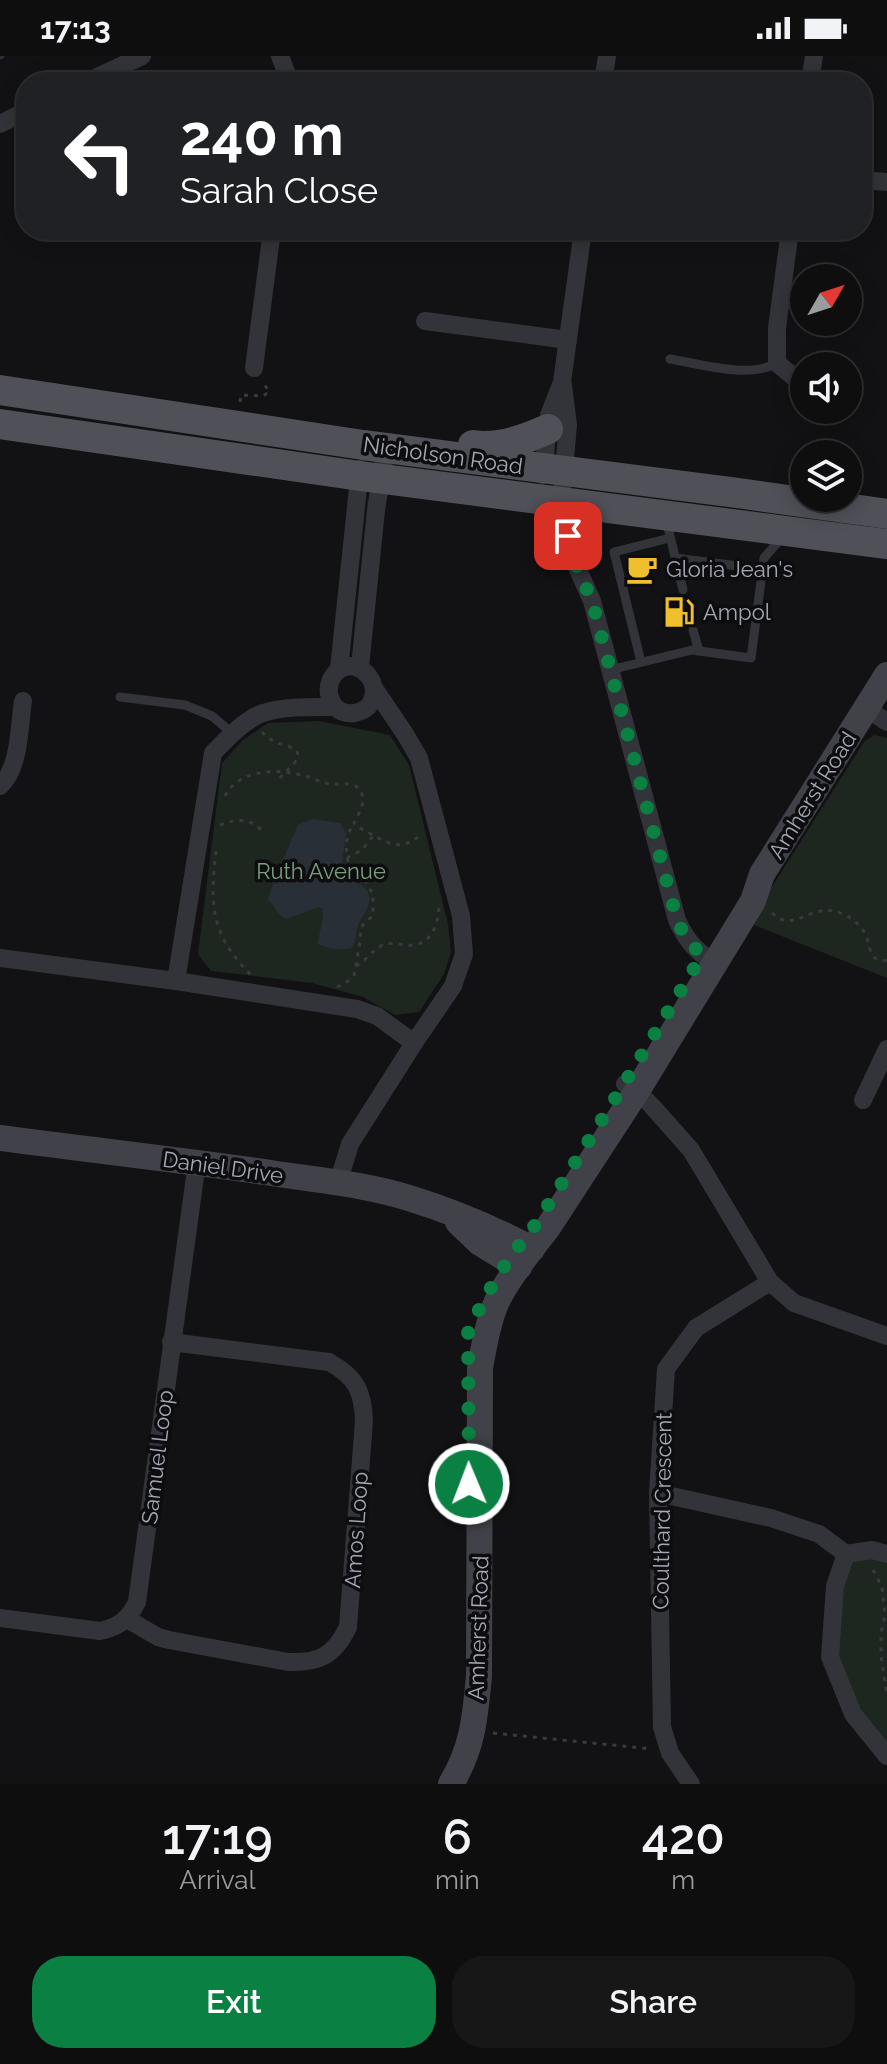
<!DOCTYPE html>
<style>
body{margin:0;font-family:Raleway,sans-serif;background:#171718;color:#f1f3f6;height:100vh;display:flex;flex-direction:column;font-size:30px;white-space:nowrap}
*{box-sizing:border-box;margin:0}
p{font-size:26px;color:#9b9c9e}
.icon{flex:none;width:44px;height:44px;fill:none;stroke:currentColor;stroke-width:2;stroke-linecap:round;stroke-linejoin:round}
.map{position:relative;height:1728px;overflow:hidden}
.panel{display:flex;flex-direction:column;background:#0e0e0f;flex:1}
.panel>*{flex:none}
.top-card{position:absolute;left:16px;top:16px;width:856px;height:168px;border-radius:32px;box-shadow:0 4px 20px #0003,0 0 0 2px #2e2e2f;background:#202124;color:#fff;overflow:hidden}
.needle{width:52px;rotate:51deg}
.controls{position:absolute;left:790px;top:208px;display:grid;gap:16px}
.controls a{display:grid;place-items:center;width:72px;height:72px;border-radius:50%;background:#0e0e0f;box-shadow:0 4px 20px #0003,0 0 0 2px #2e2e2f;font-size:40px}
.pin{position:absolute;display:grid;place-items:center;width:68px;height:68px;color:#fff;margin:-34px;border-radius:16px;box-shadow:0 4px 12px #0006}
.me{position:absolute;width:88px;margin:-44px;rotate:359deg;stroke-linejoin:round;filter:drop-shadow(0 0 6px #0008)}
.turn{display:flex;align-items:center;gap:28px;height:168px;padding:0 32px;font-size:36px}
.turn .icon{width:104px;height:104px;stroke-width:2.5}
.turn b{display:block;font-size:56px;line-height:68px}
.eta{display:flex;justify-content:space-evenly;align-items:center;height:136px;text-align:center}
.eta b{font-size:48px;font-weight:600;line-height:56px}
.primary-button{display:flex;gap:16px;margin-top:auto;padding:16px 32px}
.primary-button a{flex:1;height:92px;border-radius:32px;background:#0b8043;color:#fff;font-size:32px;font-weight:600;line-height:92px;text-align:center}
.primary-button a+a{background:#171718;color:#f1f3f6}
.status{display:flex;justify-content:space-between;align-items:center;height:56px;padding:0 40px;background:#0e0e0f;direction:ltr}
.status svg{height:22px;fill:currentColor}
.map>svg:first-child{display:block}
.green{fill:#1e2620}
.water{fill:#292f37}
.lines{fill:none;stroke-linecap:round;stroke-linejoin:round}
.stream{stroke:#292f37;stroke-width:5}
.path{stroke:#393a40;stroke-width:3;stroke-dasharray:4 6;stroke-linecap:butt}
.lane{stroke:#333439;stroke-width:9}
.street{stroke:#333439;stroke-width:18}
.secondary{stroke:#414249;stroke-width:26}
.primary{stroke:#4f5058;stroke-width:30}
.route{stroke:#0b8043;stroke-width:14;stroke-dasharray:0 25.2}
.labels{text-anchor:middle;stroke-width:7;stroke-linejoin:round;paint-order:stroke}
.street-label{font-size:22px;fill:#a4a7b4;stroke:#0d0d0f}
.poi-label{font-size:22px;fill:#a4a7b4;stroke:#0d0d0f;text-anchor:start}
.park-label{font-size:22px;fill:#7a9f80;stroke:#0d0d0f}
</style>
<div class="status"><b>17:13</b><svg viewBox="0 0 49 12"><path d="M0 12V9h3v3zM5 12V6h3v6zM10 12V3h3v9zM15 12V0h3v12zM26 1h20v11H26zM47 4h2v5h-2z"/></svg></div>
<div class="map">
<svg width="887" height="1728" viewBox="0 0 887 1728">
<rect width="100%" height="100%" fill="#121214"/>
<g class="green">
<polygon points="319,665 390,679 409,709 448,868 451,896 444,918 419,956 395,959 363,941 312,927 211,915 198,898 222,707 243,684 268,667"/>
<polygon points="874,679 887,682 887,922 749,867 864,686"/>
<polygon points="887,1500 887,1695 855,1656 832,1600 849,1502"/>
</g>
<path class="water" d="M312 763 340 767 346 777 342 808 343 819C349 825 355 825 361 829 380 843 361 859 357 872 355 880 356 883 352 892 339 895 330 893 318 888 319 876 324 864 323 853L319 851 286 863 280 859 268 843 275 822 298 769Z"/>
<g class="lines">
<polyline class="stream" points="0,1 2,0"/>
<g class="path">
<polyline points="240,346 241,339 263,340 269,336 263,326"/>
<polyline points="570,469 568,480 573,492"/>
<path d="M262 676C267 681 272 685 278 687 287 690 305 693 295 706 289 715 282 715 279 726"/>
<path d="M225 740C238 713 279 712 305 720 313 722 320 726 329 728 338 729 353 725 359 733 368 744 359 757 354 767 359 773 365 774 371 778 392 790 401 794 421 779"/>
<path d="M220 769C238 762 250 762 265 777"/>
<path d="M216 795C210 849 210 878 251 919"/>
<polyline points="347,802 362,794 373,780"/>
<path d="M772 857C776 860 779 863 783 864 801 869 815 846 843 858 853 862 861 870 866 879 869 886 869 897 875 902 877 904 884 904 887 905"/>
<path d="M356 910C366 905 371 895 381 890 389 886 398 888 406 889 430 891 438 871 439 851"/>
<path d="M337 931 348 925 354 919 360 886 361 872 365 866 373 860V838L365 825 353 818C345 802 343 783 354 767"/>
<polyline points="873,1514 882,1531 885,1559 881,1577 881,1600 887,1639"/>
<polyline points="493,1677 652,1693"/>
</g>
<g class="lane">
<path d="M670 303C701 308 749 323 777 307"/>
<polyline points="666,463 683,534"/>
<polyline points="675,502 762,513"/>
<polyline points="693,574 699,595"/>
<polyline points="641,606 614,496 670,482"/>
<polyline points="610,614 692,594 751,602 764,502 782,481"/>
<polyline points="120,641 185,649 212,660 232,677"/>
</g>
<g class="street">
<polyline points="280,0 288,21 288,26"/>
<polyline points="87,26 142,0"/>
<polyline points="603,26 607,0"/>
<polyline points="810,26 814,0"/>
<polyline points="0,68 26,55"/>
<polyline points="862,124 887,126"/>
<polyline points="790,174 777,272 777,307 795,322 804,326"/>
<polyline points="425,265 568,284"/>
<polyline points="254,312 272,174"/>
<polyline points="543,419 549,359 562,326 583,174"/>
<polyline points="561,446 568,369 563,329"/>
<path d="M576 509 592 545 677 864C686 884 696 895 714 907"/>
<path d="M351 610C366 612 377 626 373 642 371 648 367 653 361 655 333 667 317 630 339 614 340 612 349 610 351 610Z"/>
<polyline points="360,611 376,454 386,392"/>
<polyline points="339,613 360,413"/>
<polyline points="867,653 887,666"/>
<path d="M0 730C20 712 19 671 23 645"/>
<polyline points="0,902 176,925 357,953 377,960 414,987"/>
<path d="M176 925 213 697C226 684 245 663 263 657 285 650 312 651 335 651"/>
<polyline points="625,1028 637,1035 652,1050 691,1094 770,1226 794,1247 887,1280"/>
<polyline points="863,1044 887,993"/>
<polyline points="338,1127 350,1088 414,987 453,930 464,898 461,860 419,702 405,678 374,632"/>
<polyline points="658,1437 771,1462 819,1478 846,1498"/>
<polyline points="846,1498 835,1530 830,1601 853,1658 887,1700"/>
<polyline points="846,1498 872,1494 887,1498"/>
<path d="M0 1562 100 1575C119 1571 129 1563 137 1546L197 1106"/>
<path d="M127 1563 158 1581 169 1584 288 1606C319 1607 334 1600 348 1571L364 1365C363 1335 356 1321 329 1306L171 1286"/>
<polyline points="691,1728 670,1697 662,1671 658,1437 666,1313 696,1272 770,1226"/>
</g>
<g class="secondary">
<path d="M0 1082C90 1094 181 1104 271 1117 317 1124 364 1128 409 1142 451 1155 492 1172 532 1193"/>
<polyline points="458,1166 480,1187 519,1211"/>
<path d="M451 1728C473 1691 475 1662 479 1620L480 1312C484 1290 488 1266 497 1245 508 1222 531 1193 547 1173L637 1035 753 845 762 818 887 619"/>
</g>
<g class="primary">
<polyline points="0,334 363,389 730,436 887,458"/>
<polyline points="0,368 360,420 887,488"/>
<path d="M473 389C498 393 524 384 548 373"/>
</g>
</g>
<g class="lines">
<path class="route" d="M469 1428 468 1277C480 1250 493 1226 510 1202 519 1189 530 1177 539 1163 595 1076 649 988 702 899L686 883 677 864 592 545 576 509 572 490 568 480"/>
</g>
<defs>
<symbol id="cafe-bare" viewBox="-9 -9 18 18"><path d="M-5.5-4.5H6V0H3Q3 3.5 0 3.5H-2.5Q-5.5 3.5-5.5 0ZM3-3.2v2h1.7v-2ZM-6 4.5H4V6H-6Z" fill="#f0bf2d" stroke="#0d0d0f" stroke-width="2.5" paint-order="stroke"/></symbol>
<symbol id="fuel-bare" viewBox="-9 -9 18 18"><path d="M-5.5-6h7V0h2V4h1.3V-2.5L3-4.5l.8-.8L6-3V5H2.5V1h-1V6h-7ZM-4.2-4.7v3.2H.2V-4.7Z" fill="#f0bf2d" stroke="#0d0d0f" stroke-width="2.5" paint-order="stroke"/></symbol>
</defs>
<g fill-rule="evenodd">
<use href="#cafe-bare" x="620" y="491" width="44" height="44"/>
<use href="#fuel-bare" x="657" y="534" width="44" height="44"/>
</g>
<g class="labels">
<g class="street-label">
<text transform="translate(443 399) rotate(8)" y="8">Nicholson Road</text>
<text transform="translate(812 739) rotate(-58)" y="8">Amherst Road</text>
<text transform="translate(223 1111) rotate(8)" y="8">Daniel Drive</text>
<text transform="translate(157 1401) rotate(-83)" y="8">Samuel Loop</text>
<text transform="translate(662 1455) rotate(-89)" y="8">Coulthard Crescent</text>
<text transform="translate(356 1474) rotate(-86)" y="8">Amos Loop</text>
<text transform="translate(478 1572) rotate(-88)" y="8">Amherst Road</text>
</g>
<g class="poi-label">
<text x="666" y="521">Gloria Jean's</text>
<text x="703" y="564">Ampol</text>
</g>
<g class="park-label">
<text x="321" y="823">Ruth Avenue</text>
</g>
</g>
</svg>
<div class="controls">
<a><svg class="needle" viewBox="-14 -14 28 28"><path d="M0-13l5 13h-10z" fill="#e53935"/><path d="M0 13l5-13h-10z" fill="#9b9c9e"/></svg></a>
<a><svg class="icon" aria-label="sound" viewBox="0 0 24 24"><path d="M4 9h4l5-4v14l-5-4H4zM17 9q2 3 0 6"/></svg></a>
<a><svg class="icon" aria-label="layers" viewBox="0 0 24 24"><path d="M12 4l9 5-9 5-9-5zM3 14l9 5 9-5"/></svg></a>
</div>
<div class="pin" style="left:568px;top:480px;background:#d93025"><svg class="icon" aria-label="arrive" viewBox="0 0 24 24"><path d="M6 21V4h12l-3 4 3 4H6"/></svg></div>
<svg class="me" style="left:469px;top:1428px" viewBox="-20 -20 40 40"><circle r="17" fill="#0b8043" stroke="#fff" stroke-width="3"/><path d="M0-11L8 9 0 5-8 9z" fill="#fff"/></svg>
<div class="top-card">
<div class="turn"><svg class="icon" aria-label="left" viewBox="0 0 24 24"><path d="M17 20v-9H6M10 6l-5 5 5 5"/></svg><div><b>240 m</b>Sarah Close</div></div>
</div>
</div>
<section class="panel">
<div class="eta">
<div><b>17:19</b><p>Arrival</p></div>
<div><b>6</b><p>min</p></div>
<div><b>420</b><p>m</p></div>
</div>
<div class="primary-button"><a>Exit</a><a>Share</a></div>
</section>
